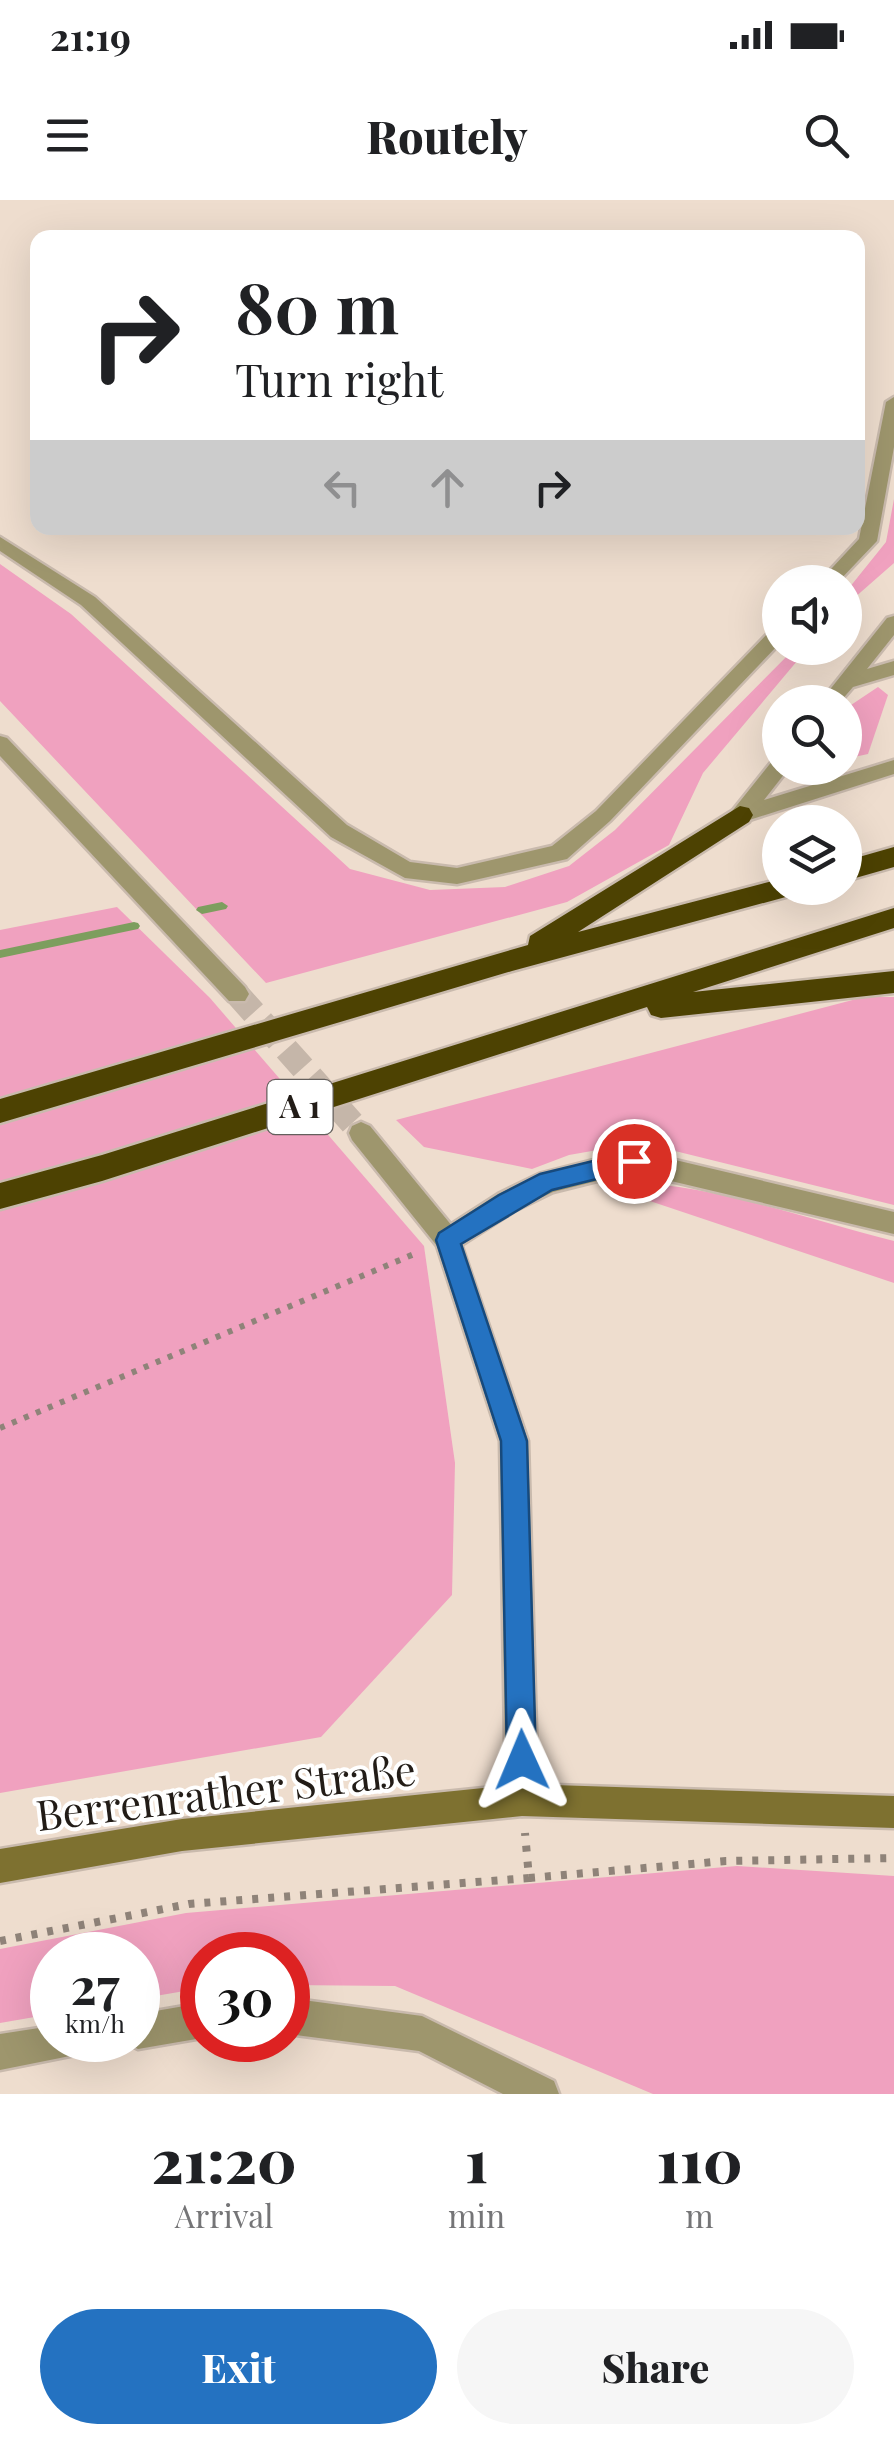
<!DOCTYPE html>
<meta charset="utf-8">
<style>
body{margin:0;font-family:"Playfair Display",serif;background:#f6f6f6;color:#202124;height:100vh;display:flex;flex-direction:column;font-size:38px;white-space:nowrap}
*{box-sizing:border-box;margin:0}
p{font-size:32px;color:#757577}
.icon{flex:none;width:55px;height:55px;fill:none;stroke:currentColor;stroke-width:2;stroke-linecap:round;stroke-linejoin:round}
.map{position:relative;height:1894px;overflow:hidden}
.panel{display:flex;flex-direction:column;background:#fff;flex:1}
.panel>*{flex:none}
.guide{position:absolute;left:30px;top:30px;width:835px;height:305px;border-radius:20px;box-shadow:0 10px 40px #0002;background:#fff;color:#202124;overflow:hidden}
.controls{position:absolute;left:762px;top:365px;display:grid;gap:20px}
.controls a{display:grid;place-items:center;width:100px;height:100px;border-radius:50%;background:#fff;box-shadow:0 10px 40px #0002;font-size:50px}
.speed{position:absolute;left:30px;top:1732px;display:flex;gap:20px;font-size:50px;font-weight:700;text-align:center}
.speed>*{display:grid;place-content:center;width:130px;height:130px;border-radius:50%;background:#fff;box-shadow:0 10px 40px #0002;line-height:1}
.speed small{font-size:25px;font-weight:400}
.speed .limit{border:15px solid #d22;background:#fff;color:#111}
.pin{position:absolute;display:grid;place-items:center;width:85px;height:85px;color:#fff;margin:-42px;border:5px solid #fff;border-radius:50%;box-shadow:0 2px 10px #0007}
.me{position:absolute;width:110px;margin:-55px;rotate:359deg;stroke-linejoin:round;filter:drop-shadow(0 0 8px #0008)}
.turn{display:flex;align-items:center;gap:35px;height:210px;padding:0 40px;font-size:45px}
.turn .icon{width:130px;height:130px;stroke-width:2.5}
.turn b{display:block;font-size:70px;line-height:85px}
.lanes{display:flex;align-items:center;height:95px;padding:0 40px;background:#0003;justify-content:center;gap:50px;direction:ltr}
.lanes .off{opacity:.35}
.eta{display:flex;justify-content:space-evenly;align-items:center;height:170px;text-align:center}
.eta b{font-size:60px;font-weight:800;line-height:70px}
.action{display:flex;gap:20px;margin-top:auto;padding:20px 40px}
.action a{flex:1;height:115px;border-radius:60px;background:#2472c1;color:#fff;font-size:40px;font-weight:800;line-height:115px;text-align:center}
.action a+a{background:#f6f6f6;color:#202124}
.status{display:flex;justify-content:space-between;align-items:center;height:70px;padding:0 50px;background:#fff;direction:ltr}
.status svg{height:28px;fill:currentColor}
header{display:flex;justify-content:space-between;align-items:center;height:130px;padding:0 40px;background:#fff;font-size:45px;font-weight:800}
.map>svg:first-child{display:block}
.green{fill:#f0a1bf}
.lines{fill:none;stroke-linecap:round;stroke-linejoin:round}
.stream{fill:#7d9e5e;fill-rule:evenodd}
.street-tunnel{stroke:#c5b6a9;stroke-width:25;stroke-dasharray:25 12;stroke-linecap:butt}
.lane-casing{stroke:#c9baad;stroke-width:5}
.street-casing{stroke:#c9baad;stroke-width:5}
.secondary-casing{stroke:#c9baad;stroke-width:5}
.highway-casing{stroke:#c9baad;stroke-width:5}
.path-far1{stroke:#8f8379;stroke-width:6;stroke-dasharray:5 8;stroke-linecap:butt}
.path{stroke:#8f8379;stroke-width:8;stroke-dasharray:6 10;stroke-linecap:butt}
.lane{fill:#9e966d;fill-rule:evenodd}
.street{fill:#9e966d;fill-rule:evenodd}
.secondary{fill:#7e7130;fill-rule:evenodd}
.highway{fill:#4d4202;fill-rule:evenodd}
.route{fill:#2472c1;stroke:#174a7d;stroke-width:2.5}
.labels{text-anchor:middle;stroke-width:8;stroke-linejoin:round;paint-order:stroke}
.shield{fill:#fff;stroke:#64605d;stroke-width:2.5}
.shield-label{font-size:32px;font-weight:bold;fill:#221c17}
.near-street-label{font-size:42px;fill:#221c17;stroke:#fff}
</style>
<div class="status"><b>21:19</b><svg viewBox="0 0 49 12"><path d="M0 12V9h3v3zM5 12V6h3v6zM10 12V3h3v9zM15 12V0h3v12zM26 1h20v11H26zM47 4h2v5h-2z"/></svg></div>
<header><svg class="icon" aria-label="menu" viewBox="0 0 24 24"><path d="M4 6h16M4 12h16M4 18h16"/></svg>Routely<svg class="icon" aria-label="search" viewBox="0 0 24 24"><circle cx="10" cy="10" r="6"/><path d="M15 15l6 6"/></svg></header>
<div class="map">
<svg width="894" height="1894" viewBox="0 0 894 1894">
<rect width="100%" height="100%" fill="#eeddce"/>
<g class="green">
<polygon points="894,299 894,363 845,406 845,393 886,342"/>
<polygon points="0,364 71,414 350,669 430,690 505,687 569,666 615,630 795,448 808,448 703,573 669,645 567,702 266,783 0,501"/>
<polygon points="878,487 888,495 868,554 845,559 845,509"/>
<polygon points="117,707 210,798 424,1046 455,1263 452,1395 321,1537 0,1593 0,730"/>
<polygon points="864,797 894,797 894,1005 671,950 609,948 569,955 532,969 424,947 396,920"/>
<path d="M631 983C712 984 813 1021 894 1041V1083L629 994Z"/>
<polygon points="737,1666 894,1676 894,1894 653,1894 395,1786 288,1785 288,1755 202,1755 202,1788 138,1799 138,1755 52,1755 52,1814 0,1823 0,1749 186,1713"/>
</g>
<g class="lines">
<g class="stream">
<polygon points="222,702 228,706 226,709 202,714 196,710 198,707"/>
<polygon points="134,722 138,723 140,726 138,729 0,758 0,750"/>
</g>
<polyline class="street-tunnel" points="237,794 361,933"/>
<defs>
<g id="lane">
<polygon points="894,197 894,247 877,341 838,382 819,382 859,339 886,202"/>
<polygon points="0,337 95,397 347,625 410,662 457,668 552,646 596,611 773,428 780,426 780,443 610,621 567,659 457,684 405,678 331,637 81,405 0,351"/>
<polygon points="894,416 894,435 867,469 894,461 894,475 853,487 840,502 820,502 887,418"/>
<polygon points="780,558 780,568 789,568 764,600 894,560 894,574 740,623 733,620 729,615 773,560"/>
<polygon points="633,950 894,1012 894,1034 633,972 553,992 516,1010 457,1048 448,1052 439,1048 435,1040 439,1032 498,994 539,974"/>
<polygon points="288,1798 422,1816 554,1881 559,1894 503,1894 419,1851 288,1834"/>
<polygon points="202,1803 202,1838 138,1849 126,1843 124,1840 138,1840 138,1814"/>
<polygon points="52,1826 52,1840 96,1840 90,1852 0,1870 0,1834"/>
</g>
<g id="street">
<polygon points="0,536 7,538 245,787 249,794 245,801 229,801 0,556"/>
<polygon points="361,922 370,926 457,1032 528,1241 538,1600 534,1612 522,1616 510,1612 506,1600 500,1241 437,1046 352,940 349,933 352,926"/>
</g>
<polygon id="secondary" points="522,1584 894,1596 894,1628 522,1616 182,1651 0,1683 0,1649 182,1619"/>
<g id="highway">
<polygon points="740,606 749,608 753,615 749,622 578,732 780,679 780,688 797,688 793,695 512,771 0,923 0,899 528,745 530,736"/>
<polygon points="894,647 894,667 845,681 845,661"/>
<polygon points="894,708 894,728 693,792 894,771 894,793 661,818 651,815 647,807 102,981 0,1009 0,983 102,955"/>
</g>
</defs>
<use href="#lane" class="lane-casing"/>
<use href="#street" class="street-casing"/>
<use href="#secondary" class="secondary-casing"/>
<use href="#highway" class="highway-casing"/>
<polyline class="path-far1" points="0,1228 419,1052"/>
<g class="path">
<polyline points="529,1678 726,1661 894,1658"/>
<polyline points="0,1741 189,1704 529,1678 525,1633"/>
</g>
<use href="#lane" class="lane"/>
<use href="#street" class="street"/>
<use href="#secondary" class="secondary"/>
<use href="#highway" class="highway"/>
</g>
<polygon class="route" points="634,951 642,954 645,961 642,968 552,990 461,1044 527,1241 536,1560 532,1571 522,1575 511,1571 507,1560 501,1241 436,1040 439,1033 499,995 540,974"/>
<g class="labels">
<rect class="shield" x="267.5" y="880" width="65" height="54" rx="8"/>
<g class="shield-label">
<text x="300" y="918">A 1</text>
</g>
<g class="near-street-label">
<text transform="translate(226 1593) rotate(-7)" y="15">Berrenrather Straße</text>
</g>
</g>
</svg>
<div class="controls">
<a><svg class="icon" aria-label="sound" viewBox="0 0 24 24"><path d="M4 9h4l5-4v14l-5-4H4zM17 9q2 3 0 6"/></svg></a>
<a><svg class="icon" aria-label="search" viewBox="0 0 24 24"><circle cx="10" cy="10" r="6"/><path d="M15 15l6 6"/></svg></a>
<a><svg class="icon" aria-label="layers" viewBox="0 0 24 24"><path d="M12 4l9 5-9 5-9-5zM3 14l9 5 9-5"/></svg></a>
</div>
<div class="speed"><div>27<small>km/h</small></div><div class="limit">30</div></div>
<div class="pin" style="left:634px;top:961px;background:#d93025"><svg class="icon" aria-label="arrive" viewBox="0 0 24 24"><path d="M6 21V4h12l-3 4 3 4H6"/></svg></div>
<svg class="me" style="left:522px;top:1560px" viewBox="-20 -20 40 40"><path d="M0-17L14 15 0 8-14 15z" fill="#2472c1" stroke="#fff" stroke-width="4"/></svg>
<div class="guide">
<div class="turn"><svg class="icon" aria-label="right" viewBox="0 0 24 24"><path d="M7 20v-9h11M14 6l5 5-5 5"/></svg><div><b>80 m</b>Turn right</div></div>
<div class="lanes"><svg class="icon off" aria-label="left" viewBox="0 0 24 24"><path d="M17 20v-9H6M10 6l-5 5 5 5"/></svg><svg class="icon off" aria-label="ahead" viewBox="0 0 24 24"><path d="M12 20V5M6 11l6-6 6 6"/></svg><svg class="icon" aria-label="right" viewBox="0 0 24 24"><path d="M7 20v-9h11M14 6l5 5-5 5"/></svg></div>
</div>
</div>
<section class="panel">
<div class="eta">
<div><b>21:20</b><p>Arrival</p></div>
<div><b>1</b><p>min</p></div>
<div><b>110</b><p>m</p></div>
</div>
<div class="action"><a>Exit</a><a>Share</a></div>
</section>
